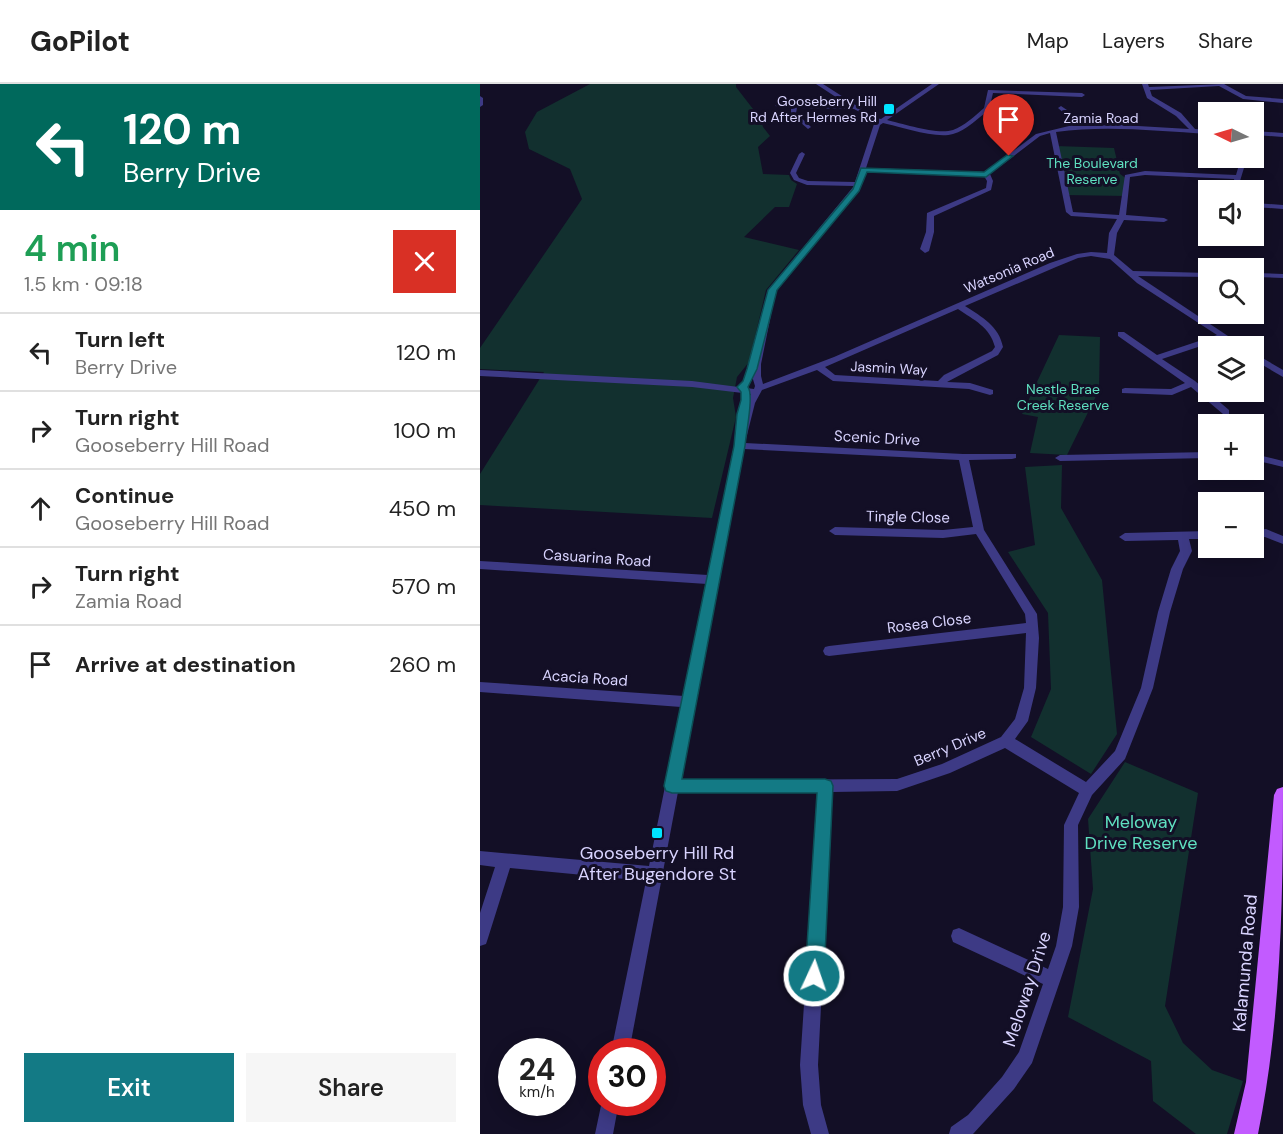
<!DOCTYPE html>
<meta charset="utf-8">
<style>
body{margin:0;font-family:"DM Sans",sans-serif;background:#f6f6f6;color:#222;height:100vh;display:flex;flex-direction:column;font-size:22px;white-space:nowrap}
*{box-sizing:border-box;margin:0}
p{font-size:20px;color:#767676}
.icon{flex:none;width:33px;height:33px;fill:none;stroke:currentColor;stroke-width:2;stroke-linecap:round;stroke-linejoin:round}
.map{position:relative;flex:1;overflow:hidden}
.details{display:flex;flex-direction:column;background:#fff;width:480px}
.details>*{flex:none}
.hud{background:#00695c;color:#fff;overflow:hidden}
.needle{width:39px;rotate:275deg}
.controls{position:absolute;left:718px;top:18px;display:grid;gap:12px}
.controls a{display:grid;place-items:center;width:66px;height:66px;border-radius:0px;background:#fff;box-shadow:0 3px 15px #0003;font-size:30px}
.speed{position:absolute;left:18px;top:954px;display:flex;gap:12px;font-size:30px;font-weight:700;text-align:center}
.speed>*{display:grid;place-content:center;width:78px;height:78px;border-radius:50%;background:#fff;box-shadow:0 3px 15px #0003;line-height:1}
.speed small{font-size:15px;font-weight:400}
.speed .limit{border:9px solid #d22;background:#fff;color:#111}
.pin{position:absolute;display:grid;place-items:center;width:51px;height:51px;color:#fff;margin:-62px -26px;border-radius:50% 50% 50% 0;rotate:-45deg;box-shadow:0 0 6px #0007}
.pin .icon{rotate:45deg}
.me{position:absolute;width:66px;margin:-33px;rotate:3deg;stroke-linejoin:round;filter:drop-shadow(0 0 4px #0008)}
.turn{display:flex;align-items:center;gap:21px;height:126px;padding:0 24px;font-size:27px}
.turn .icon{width:78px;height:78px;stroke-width:2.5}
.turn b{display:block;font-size:42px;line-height:51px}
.round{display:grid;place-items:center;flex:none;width:63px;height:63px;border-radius:0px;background:#f6f6f6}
.overview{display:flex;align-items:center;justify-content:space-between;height:102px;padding:0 24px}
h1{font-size:36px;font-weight:600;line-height:45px;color:#1e9e55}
.action{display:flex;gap:12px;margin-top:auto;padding:12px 24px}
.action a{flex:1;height:69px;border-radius:0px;background:#137a85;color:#fff;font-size:24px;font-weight:600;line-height:69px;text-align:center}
.action a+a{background:#f6f6f6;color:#222}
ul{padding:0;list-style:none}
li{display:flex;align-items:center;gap:18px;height:78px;padding:0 24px;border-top:2px solid #e0e0e0}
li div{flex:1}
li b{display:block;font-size:22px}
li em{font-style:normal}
header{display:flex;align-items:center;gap:36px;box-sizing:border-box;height:84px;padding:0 30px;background:#fff;border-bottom:2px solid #e0e0e0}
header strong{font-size:28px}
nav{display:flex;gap:33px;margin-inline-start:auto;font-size:21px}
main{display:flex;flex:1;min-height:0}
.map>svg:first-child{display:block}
.green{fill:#12302f}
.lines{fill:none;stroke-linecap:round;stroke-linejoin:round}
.minor{fill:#3d3a85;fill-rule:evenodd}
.major{fill:#c25bff;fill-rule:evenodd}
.route{fill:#137a85;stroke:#0c4f56;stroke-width:1.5}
.poi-dot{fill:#00e5ff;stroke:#130f26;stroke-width:2}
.labels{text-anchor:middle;stroke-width:6;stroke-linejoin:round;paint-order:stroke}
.far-poi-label{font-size:14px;fill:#d9d4ff;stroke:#130f26;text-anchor:end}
.far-street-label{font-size:14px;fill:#d9d4ff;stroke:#130f26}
.far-park-label{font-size:14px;fill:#5fe0c0;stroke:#130f26}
.street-label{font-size:15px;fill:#d9d4ff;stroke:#130f26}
.near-park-label{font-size:18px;fill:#5fe0c0;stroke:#130f26}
.near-poi-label{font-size:18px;fill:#d9d4ff;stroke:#130f26}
.near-street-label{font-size:18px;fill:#d9d4ff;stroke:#130f26}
</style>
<header>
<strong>GoPilot</strong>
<nav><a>Map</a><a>Layers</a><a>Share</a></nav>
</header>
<main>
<section class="details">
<div class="hud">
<div class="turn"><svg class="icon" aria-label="left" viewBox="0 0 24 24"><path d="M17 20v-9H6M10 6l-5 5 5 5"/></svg><div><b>120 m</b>Berry Drive</div></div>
</div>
<div class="overview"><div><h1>4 min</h1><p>1.5 km · 09:18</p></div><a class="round" style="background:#d93025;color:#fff"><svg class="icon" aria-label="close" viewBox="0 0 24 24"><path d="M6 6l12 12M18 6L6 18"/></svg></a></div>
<ul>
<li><svg class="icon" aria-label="left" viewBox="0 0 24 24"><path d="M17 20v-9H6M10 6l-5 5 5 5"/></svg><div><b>Turn left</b><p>Berry Drive</p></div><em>120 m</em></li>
<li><svg class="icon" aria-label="right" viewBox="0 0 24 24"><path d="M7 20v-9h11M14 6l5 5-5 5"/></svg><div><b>Turn right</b><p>Gooseberry Hill Road</p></div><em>100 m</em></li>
<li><svg class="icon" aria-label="ahead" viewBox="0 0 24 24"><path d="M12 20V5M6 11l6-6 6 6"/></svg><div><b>Continue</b><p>Gooseberry Hill Road</p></div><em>450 m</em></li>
<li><svg class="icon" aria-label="right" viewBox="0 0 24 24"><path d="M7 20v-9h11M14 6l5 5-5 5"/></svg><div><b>Turn right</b><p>Zamia Road</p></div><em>570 m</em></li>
<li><svg class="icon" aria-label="arrive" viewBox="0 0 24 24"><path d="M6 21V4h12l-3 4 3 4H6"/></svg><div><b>Arrive at destination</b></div><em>260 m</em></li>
</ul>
<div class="action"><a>Exit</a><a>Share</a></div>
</section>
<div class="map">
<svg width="803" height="1050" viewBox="0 0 803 1050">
<rect width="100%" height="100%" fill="#130f26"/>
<g class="green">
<polygon points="110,0 256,0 256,3 280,34 283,43 290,52 278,63 283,90 309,91 311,96 317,100 309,123 295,123 264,153 319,166 286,206 269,278 257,293 253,314 256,333 232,434 0,421 0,390 64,288 0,285 0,264 102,115 90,85 49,65 45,48 57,28"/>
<polygon points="576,62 634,64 640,90 647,95 646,112 585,111"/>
<polygon points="579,251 620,253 619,306 587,371 550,369 558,333 542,330"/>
<polygon points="582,381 581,424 622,496 637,650 611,690 551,653 571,605 568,529 528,468 555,461 545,383"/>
<polygon points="645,678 718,709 685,922 703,959 732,986 763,997 747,1050 716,1050 673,1017 671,977 588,933 613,805 608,735"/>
</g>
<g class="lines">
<g class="minor">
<path d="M336 0H343L396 34 401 35 452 0H459L407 36C424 40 457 51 473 46 484 42 495 32 504 24L508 6 602 9 605 11 602 13 513 9 509 26C498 34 487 46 473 50 456 55 421 43 403 39L400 41 386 84 505 88 556 50 589 42 585 30 578 24 581 22 590 28 593 39 596 42 641 41 709 45 696 32 667 14 662 0H668L669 3 744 0 766 12 803 15V19L763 15 739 2 670 6 672 12 701 29 715 45 729 46V50C678 47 626 41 576 48L593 128 639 131 645 91 665 87 756 91 761 74H767L760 97 762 106H756L754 95 665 91 650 93 646 131 684 134 688 136 684 138 644 136 637 149 634 171 653 187 729 189V193L658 192 763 262H754L742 255 682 275 715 297 749 326V330H743L711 303 692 311 642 309V305L645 304 691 305 705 299 638 252V248H644L677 271 737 251 657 199 630 175 611 172 598 174 576 183 485 222C502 233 519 242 523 263L518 271 467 298 490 299 513 306V310L510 311 489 305 353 297 337 286 282 306 275 319 265 359 483 370H536V374L532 375 489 376 504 446 557 530 559 554 556 604 548 637 535 655 606 698 635 667 661 604 678 528 691 485 700 467 698 456 645 457 639 453 645 449 729 447V455H709L712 467 703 485 690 528 673 604 645 675 612 711 598 741 599 823 592 862 552 979 534 1005 493 1050H469L471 1043 488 1031 522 993 539 968 563 900 473 858 471 852 473 846 479 844 568 885 576 862 583 823 584 741 599 709 525 664 470 689 417 707 352 708 338 981 341 1021 349 1050H331L323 1021 320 981 338 708H198L149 968H131L166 797 30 784 8 854 6 860 0 862V829L15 783 0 781V767L169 782 201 623 0 608V598L204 612 227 500 0 485V477L228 491 258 345 265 319 271 310 212 303 0 292V286L212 297 274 305 275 302 272 292V280L276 255 288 206 374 102 327 101 314 96 310 89 319 70 322 68 325 70 316 89 319 94 328 97 375 98 394 40 397 37 374 25 317 24 316 29 331 43 328 45 311 30V24L295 22 298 20 368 21ZM570 49 586 128 591 132 637 135 629 149 627 169 611 168 597 170 570 179 354 273 283 300 281 292V280L296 206 378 106 382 100 385 88 504 92 507 97 506 104 447 129 446 148 440 165 445 169 449 167 454 148V132L511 106 513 97 510 90 560 52ZM478 225C494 236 510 243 515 263L512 267 464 291 458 297 355 291 345 283ZM264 365 479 376 493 443 463 446 355 443 349 447 355 451 463 454 496 450 545 530 546 539 349 562 345 563 343 567 345 571 349 572 546 549 544 604 535 635 521 653 462 680 417 695 201 696Z"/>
<polygon points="0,12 3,14 3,21 0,23"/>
<polygon points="774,47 803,49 803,53 774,51"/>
<polygon points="774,119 803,121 803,125 774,123"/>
<polygon points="774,189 803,190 803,194 774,193"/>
<polygon points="774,269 803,286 803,293 774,276"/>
<polygon points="729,368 729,374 580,377 575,374 580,371"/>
<polygon points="774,370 803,377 803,383 774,376"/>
<polygon points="786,445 803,452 803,460 785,453 774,454 774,446"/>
<polygon points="122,1017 122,1018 139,1018 133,1050 115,1050"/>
</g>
<path class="major" d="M803 703C803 819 801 936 778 1050H754L766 998 794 711 797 705Z"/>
</g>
<path class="route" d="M527 71 533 72 506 93 387 88 379 107 297 206 277 285 268 303C274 311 266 349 265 362L202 695H345L351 697 353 702 344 892 341 899 334 902 328 899 325 892 337 709H192L186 707 184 702 254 362 257 330 261 316V308L257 303 263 297 267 285 288 206 373 105 381 84 504 88Z"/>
<g class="poi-dot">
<rect x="403" y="19" width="12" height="12" rx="3"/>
<rect x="171" y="743" width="12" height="12" rx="3"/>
</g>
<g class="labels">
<g class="far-poi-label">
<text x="397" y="22">Gooseberry Hill<tspan x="397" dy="16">Rd After Hermes Rd</tspan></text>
</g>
<g class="far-street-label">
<text x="621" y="39">Zamia Road</text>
<text transform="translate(529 186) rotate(-23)" y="5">Watsonia Road</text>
<text transform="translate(409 284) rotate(3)" y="5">Jasmin Way</text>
</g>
<g class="far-park-label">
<text x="612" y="84">The Boulevard<tspan x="612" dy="16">Reserve</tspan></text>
<text x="583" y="310">Nestle Brae<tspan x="583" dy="16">Creek Reserve</tspan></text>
</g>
<g class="street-label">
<text transform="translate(397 354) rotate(3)" y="5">Scenic Drive</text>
<text transform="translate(428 433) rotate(1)" y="5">Tingle Close</text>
<text transform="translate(117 474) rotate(4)" y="5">Casuarina Road</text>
<text transform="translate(449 539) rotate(-7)" y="5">Rosea Close</text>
<text transform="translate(105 594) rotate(4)" y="5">Acacia Road</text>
<text transform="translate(470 663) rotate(-23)" y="5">Berry Drive</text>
</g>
<g class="near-park-label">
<text x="661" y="744">Meloway<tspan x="661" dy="21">Drive Reserve</tspan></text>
</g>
<g class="near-poi-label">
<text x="177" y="775">Gooseberry Hill Rd<tspan x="177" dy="21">After Bugendore St</tspan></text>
</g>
<g class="near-street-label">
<text transform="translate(765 879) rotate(-85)" y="6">Kalamunda Road</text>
<text transform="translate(547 905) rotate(-72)" y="6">Meloway Drive</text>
</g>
</g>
</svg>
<div class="controls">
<a><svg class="needle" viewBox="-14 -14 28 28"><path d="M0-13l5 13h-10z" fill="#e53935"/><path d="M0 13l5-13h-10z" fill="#767676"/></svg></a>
<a><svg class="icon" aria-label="sound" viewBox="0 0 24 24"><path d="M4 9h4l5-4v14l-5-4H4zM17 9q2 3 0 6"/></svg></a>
<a><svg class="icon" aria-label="search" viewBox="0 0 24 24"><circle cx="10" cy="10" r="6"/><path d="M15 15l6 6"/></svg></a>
<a><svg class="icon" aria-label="layers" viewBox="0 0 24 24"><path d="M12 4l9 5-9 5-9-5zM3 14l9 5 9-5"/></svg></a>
<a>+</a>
<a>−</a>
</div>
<div class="speed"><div>24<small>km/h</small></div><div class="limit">30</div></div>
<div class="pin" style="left:529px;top:72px;background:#d93025"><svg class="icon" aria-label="arrive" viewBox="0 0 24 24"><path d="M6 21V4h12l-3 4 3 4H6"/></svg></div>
<svg class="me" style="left:334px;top:892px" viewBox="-20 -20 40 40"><circle r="17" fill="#137a85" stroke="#fff" stroke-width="3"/><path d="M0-11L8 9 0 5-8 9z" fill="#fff"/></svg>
</div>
</main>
